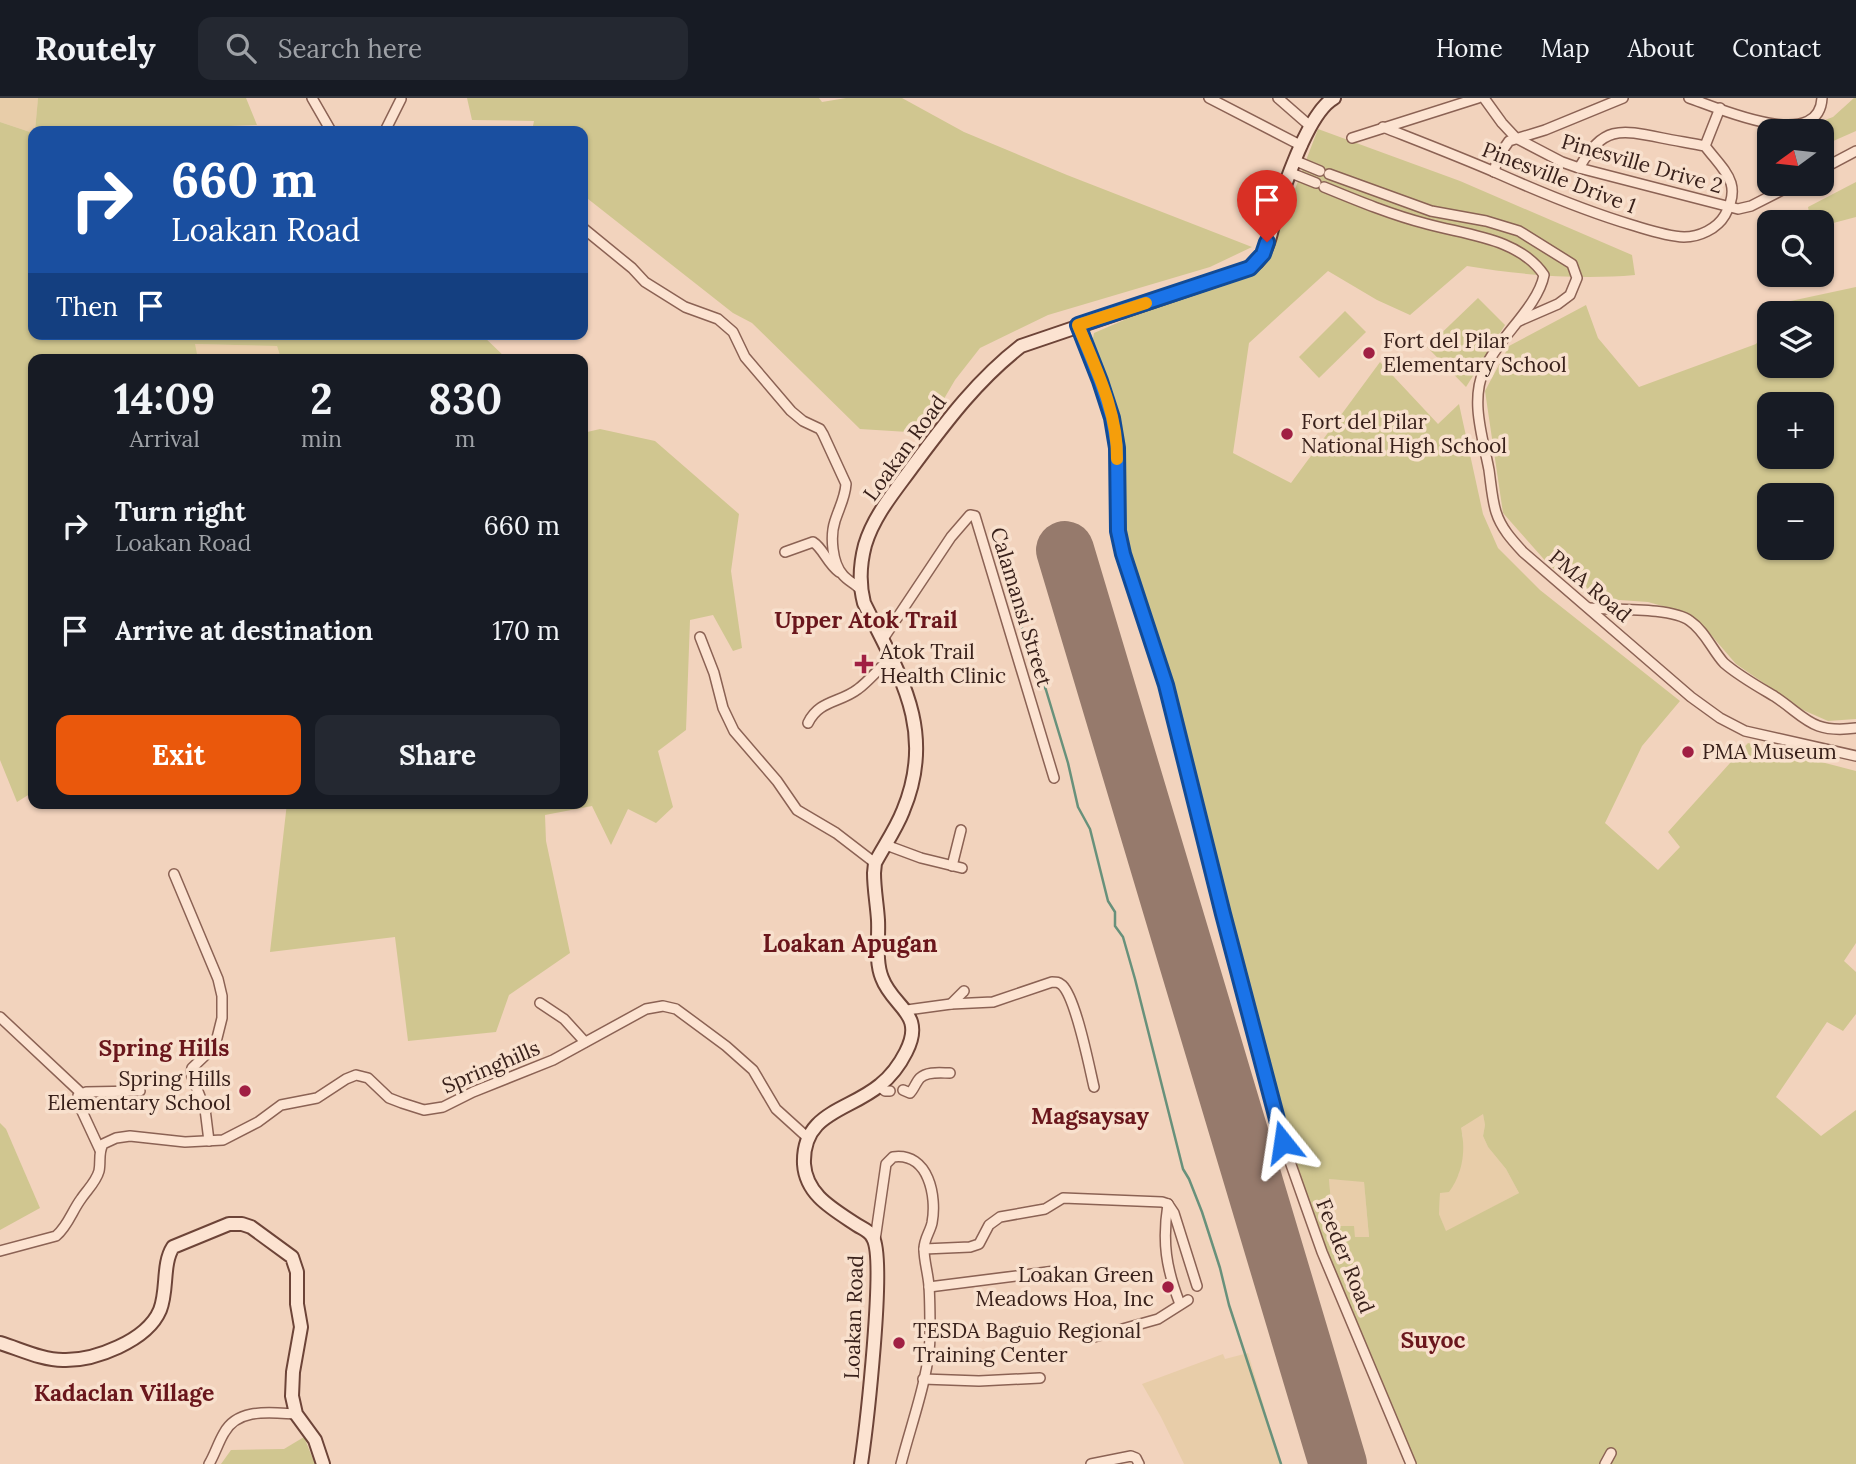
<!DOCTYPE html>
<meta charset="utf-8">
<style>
body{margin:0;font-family:Lora,serif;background:#242831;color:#f1f3f6;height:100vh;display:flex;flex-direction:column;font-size:26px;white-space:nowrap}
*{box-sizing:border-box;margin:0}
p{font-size:23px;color:#9ea1a6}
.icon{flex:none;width:38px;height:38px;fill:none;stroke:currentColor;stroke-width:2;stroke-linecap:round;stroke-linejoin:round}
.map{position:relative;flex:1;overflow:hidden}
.sheet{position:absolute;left:28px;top:256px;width:560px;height:455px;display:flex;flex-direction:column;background:#171b24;border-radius:14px;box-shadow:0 2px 5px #0004}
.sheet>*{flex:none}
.guide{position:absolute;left:28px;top:28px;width:560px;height:214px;border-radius:14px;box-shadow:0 2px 5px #0004;background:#1a4fa0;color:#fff;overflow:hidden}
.needle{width:46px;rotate:255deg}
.controls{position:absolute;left:1757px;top:21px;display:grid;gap:14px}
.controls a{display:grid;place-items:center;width:77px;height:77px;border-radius:14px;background:#171b24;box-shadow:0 2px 5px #0004;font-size:35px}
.pin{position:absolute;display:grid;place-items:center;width:60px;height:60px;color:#fff;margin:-72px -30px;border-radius:50% 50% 50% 0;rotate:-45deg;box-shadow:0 0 7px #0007}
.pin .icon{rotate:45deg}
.me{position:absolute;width:77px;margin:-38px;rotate:345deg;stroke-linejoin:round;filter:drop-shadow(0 0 5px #0008)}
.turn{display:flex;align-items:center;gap:24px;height:147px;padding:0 28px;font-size:32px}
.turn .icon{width:91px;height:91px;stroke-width:2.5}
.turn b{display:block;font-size:49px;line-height:60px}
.then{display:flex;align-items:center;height:66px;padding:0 28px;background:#0003;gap:14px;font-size:26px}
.eta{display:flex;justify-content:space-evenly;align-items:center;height:119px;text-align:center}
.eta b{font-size:42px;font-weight:800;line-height:49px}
.cta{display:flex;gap:14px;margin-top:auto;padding:14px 28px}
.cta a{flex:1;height:80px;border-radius:14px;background:#ea580c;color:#fff;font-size:28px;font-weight:800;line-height:80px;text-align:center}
.cta a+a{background:#242831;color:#f1f3f6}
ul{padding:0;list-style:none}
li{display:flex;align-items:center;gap:21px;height:105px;padding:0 28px}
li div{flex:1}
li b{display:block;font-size:26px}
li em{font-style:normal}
header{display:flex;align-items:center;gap:42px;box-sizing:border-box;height:98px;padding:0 35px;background:#171b24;border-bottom:2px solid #363941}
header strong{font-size:33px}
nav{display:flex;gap:38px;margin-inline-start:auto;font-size:24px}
.search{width:490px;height:63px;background:#242831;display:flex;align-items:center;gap:18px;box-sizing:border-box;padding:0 24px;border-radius:14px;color:#9ea1a6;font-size:26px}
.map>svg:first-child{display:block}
.farmland{fill:#e8cda9}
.green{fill:#d0c690;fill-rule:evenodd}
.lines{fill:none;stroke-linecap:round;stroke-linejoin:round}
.stream{stroke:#68917b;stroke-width:2.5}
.runway{stroke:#967a6c;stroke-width:58}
.minor-casing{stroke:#8b6254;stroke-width:12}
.secondary-casing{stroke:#6d4438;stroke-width:16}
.minor{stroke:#fce3d1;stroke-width:9}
.secondary{stroke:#fce3d1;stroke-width:12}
.route-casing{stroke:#114b97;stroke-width:18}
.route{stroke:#1a73e8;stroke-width:12}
.slow{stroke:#f59e0b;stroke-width:12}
.poi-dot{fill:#a01f43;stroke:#f8e0cd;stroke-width:2.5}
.labels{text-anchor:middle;stroke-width:7;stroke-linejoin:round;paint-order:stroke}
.street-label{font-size:21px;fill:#39211b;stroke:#f8e0cd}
.poi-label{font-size:21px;fill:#39211b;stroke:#f8e0cd;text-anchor:start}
.neighbourhood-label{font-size:23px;font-weight:bold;fill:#6a161c;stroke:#f8e0cd}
.quarter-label{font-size:24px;font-weight:bold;fill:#6a161c;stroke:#f8e0cd}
</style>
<header>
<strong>Routely</strong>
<div class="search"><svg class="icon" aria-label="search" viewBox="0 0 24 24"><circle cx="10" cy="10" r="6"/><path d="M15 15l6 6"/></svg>Search here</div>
<nav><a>Home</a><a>Map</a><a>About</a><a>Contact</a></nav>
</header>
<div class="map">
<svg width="1856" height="1366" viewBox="0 0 1856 1366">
<rect width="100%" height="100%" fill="#f2d3bd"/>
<g class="farmland">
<polygon points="0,0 38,0 35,33 33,35 0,24"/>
<polygon points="194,246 277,248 281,261 198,261"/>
<polygon points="1483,1015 1485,1027 1483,1038 1488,1049 1506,1071 1519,1095 1446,1134 1439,1116 1440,1094 1459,1076 1463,1038 1460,1031"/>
<polygon points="1329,1081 1364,1083 1369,1140 1355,1140 1353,1128 1333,1129"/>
<polygon points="1248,1255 1281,1366 1184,1366 1161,1319 1142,1286 1223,1256 1225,1261"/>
</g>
<g class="green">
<polygon points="38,0 246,0 257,27 174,30 173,33 35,33"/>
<polygon points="467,0 819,0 822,4 846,0 902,0 964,34 1067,77 1252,149 1210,169 1048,217 980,250 955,282 924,335 860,331 752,225 733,215 583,97 583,33 532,33 534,23 472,22"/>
<polygon points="1854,0 1856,0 1856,33 1822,48 1822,33 1795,33 1833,19"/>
<polygon points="0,24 33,35 33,236 412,236 418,242 433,236 481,236 507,261 281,261 277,248 195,246 198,261 33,261 33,694 17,704 0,662"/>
<path d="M1318 31 1460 83 1632 157 1635 177C1579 182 1521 177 1467 168L1410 217 1377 202 1328 173 1249 245 1233 355 1291 385 1380 264 1438 326 1459 306 1483 416 1498 450 1540 492 1680 603 1642 648 1605 725 1658 772 1680 749 1668 734 1748 645 1856 673V845L1844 863 1856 874V916L1843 933 1827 924 1776 999 1821 1038 1856 1012V1366H1405L1318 1157 1273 1030 1161 583 1114 450 1110 423 1112 345 1106 311 1089 261 1094 235 1124 222 1123 219 1255 174 1269 159ZM1483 1016 1485 1027 1483 1038 1488 1049 1506 1071 1519 1095 1446 1133 1439 1116 1440 1095 1449 1094C1463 1075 1466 1052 1461 1030ZM1329 1081 1364 1084 1369 1139H1355L1354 1128H1333Z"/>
<polygon points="1856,84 1856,119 1822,128 1822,124 1811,124 1808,109"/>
<path d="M1856 189V621L1828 623 1803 612 1736 566 1711 537 1688 515 1648 504 1591 500 1549 467 1503 415 1485 293 1509 248 1586 207 1598 240 1639 289 1756 246 1769 228V268H1822V215H1778L1786 204ZM1769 306H1822V359H1769ZM1769 397H1822V450H1769Z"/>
<polygon points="1478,200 1505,227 1466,289 1427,249"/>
<polygon points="1345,213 1366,234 1319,280 1299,259"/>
<polygon points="600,331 655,343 739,416 731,473 742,550 733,553 713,517 690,522 686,632 658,653 673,709 656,725 628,711 611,747 592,708 545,717 546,743 570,855 509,897 496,934 408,943 395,839 270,854 287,705 583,705 583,335"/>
<polygon points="0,1025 6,1031 40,1110 0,1132"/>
<polygon points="304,1339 315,1366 221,1366 231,1352 284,1351"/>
</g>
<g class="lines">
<polyline class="stream" points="1005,478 1017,517 1046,592 1068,665 1078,709 1090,731 1108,803 1115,814 1115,828 1123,839 1135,881 1183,1071 1189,1081 1202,1114 1220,1170 1229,1207 1281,1366"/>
<polyline class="runway" points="1065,452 1338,1366"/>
<defs>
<g id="minor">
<polyline points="312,0 331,33"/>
<polyline points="1209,0 1302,48"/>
<polyline points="1278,0 1310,28"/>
<polyline points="1484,0 1502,25 1516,40 1562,64 1579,70 1738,111 1751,108 1794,86"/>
<path d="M1689 0C1716 9 1819 56 1822 0"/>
<path d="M1383 29C1421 44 1460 59 1497 75 1542 95 1585 113 1632 127 1649 132 1666 138 1684 139 1699 139 1717 131 1725 117 1743 85 1724 73 1705 48 1691 45 1676 43 1662 40 1619 31 1603 28 1579 70"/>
<polyline points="385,33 401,1"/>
<polyline points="1352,40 1478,0"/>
<polyline points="1705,48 1720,10"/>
<polyline points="1296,63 1320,73"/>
<polyline points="1822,71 1856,53"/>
<polyline points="1494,74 1498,59 1509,43 1545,32 1623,0"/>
<polyline points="1291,75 1316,85"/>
<polyline points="1329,76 1431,113 1486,123 1519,133 1572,166 1577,180 1570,197 1558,206 1519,223"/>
<path d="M1324 89C1358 103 1392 117 1427 126 1466 137 1519 140 1544 177 1538 209 1497 241 1484 272 1470 303 1483 340 1489 372 1491 386 1492 401 1496 414 1501 430 1512 442 1523 454L1691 599 1720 620 1745 633 1856 658"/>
<path d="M583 130 632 170 645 184 685 209 718 221 733 234 745 259 791 313 803 323 820 331 823 336 846 386C845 400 839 410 835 423 830 438 832 465 843 477 847 482 855 486 860 491"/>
<polyline points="1078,227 1100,283 1112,320 1117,350 1118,433 1123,456 1166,587 1222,816 1283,1044 1322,1154 1411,1366"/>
<path d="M785 454 813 444C823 450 827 465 839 474"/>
<path d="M1589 510C1614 512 1672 509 1690 523 1705 533 1712 552 1724 565 1739 578 1757 588 1774 598 1806 619 1811 636 1856 630"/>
<polyline points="700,539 714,575 723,610 734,633 777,683 797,712 836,735 875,765"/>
<polyline points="883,541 951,439 970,417 975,418 1054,680"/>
<path d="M808 625C819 602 840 605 858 591 869 583 879 570 891 560"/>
<polyline points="886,747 921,760 962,770"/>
<polyline points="952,768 961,732"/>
<polyline points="174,776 218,881 222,898 222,920 217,940 213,950 192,970 191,976 205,1011 209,1043"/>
<polyline points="540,905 564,921 585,944"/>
<polyline points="951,906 964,893"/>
<path d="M907 912 951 906 993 904 1052 884C1057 884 1058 884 1062 887 1076 900 1089 968 1094 989"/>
<polyline points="0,919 81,995"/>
<polyline points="879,988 885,993 890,993"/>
<path d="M903 992 910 995C914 991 916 984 920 980 927 973 941 975 950 975"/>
<polyline points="100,1052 80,1009 78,998 86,994 140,993"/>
<path d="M1168 1106C1162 1144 1166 1170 1180 1206"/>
<path d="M875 1142 886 1066 893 1059C929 1054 937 1099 932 1125 930 1134 924 1141 924 1151 924 1163 928 1175 929 1188 930 1203 930 1220 930 1236 930 1277 911 1326 901 1366"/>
<polyline points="924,1151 970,1149 979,1146 989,1127 1000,1119 1045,1111 1063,1100 1162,1104 1168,1106 1174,1115 1197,1188"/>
<path d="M0 1153 56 1138C68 1128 72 1113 81 1101 87 1092 96 1084 99 1073 101 1064 98 1055 103 1046L116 1040 130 1038 185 1044 223 1042 258 1024 281 1007 317 1000 346 981 356 977 368 980 389 1000 402 1005 424 1012 443 1009 473 994 553 962 646 911 663 908 676 911 726 948 753 972 776 1011 808 1040"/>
<polyline points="929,1189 1055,1173"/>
<polyline points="1094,1239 1158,1221 1188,1202"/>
<polyline points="923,1281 979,1283 1040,1280"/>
<path d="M209 1366C215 1356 218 1345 224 1335 238 1309 272 1315 296 1316"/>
<polyline points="1091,1366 1131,1358 1136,1360 1139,1366"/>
<polyline points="1605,1366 1611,1355"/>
</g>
<g id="secondary">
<path d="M0 1245C20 1251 42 1262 63 1262 94 1263 147 1243 160 1212 168 1192 162 1166 173 1149L229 1126H242L251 1129 292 1159 297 1174V1206L301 1229 293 1274 292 1298 296 1316 315 1342 323 1366"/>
<path d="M861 1366C866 1332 886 1162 873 1140 870 1133 863 1131 857 1127 833 1111 806 1097 804 1066 802 1014 849 1013 880 987 890 979 900 966 906 954 926 915 893 910 882 880 875 863 879 840 878 822 877 806 874 791 874 775L875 765C884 748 896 731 903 713 937 632 899 576 864 505 859 486 860 466 865 447 874 417 895 393 913 368 946 324 977 282 1021 248L1227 178C1237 174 1249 172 1257 164 1269 152 1272 130 1276 114 1285 86 1309 14 1334 0"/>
</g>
</defs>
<use href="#minor" class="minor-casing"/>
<use href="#secondary" class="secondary-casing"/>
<use href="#minor" class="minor"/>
<use href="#secondary" class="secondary"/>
</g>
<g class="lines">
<defs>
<polyline id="route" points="1267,144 1263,156 1250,170 1078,227 1100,283 1112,320 1117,350 1118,433 1123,456 1166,587 1223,816 1283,1044"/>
</defs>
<use href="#route" class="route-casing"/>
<use href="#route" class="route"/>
<path class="slow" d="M1117 361C1118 314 1095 269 1078 227L1146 205"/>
</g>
<g class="poi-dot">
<circle cx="1369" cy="255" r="7"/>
<circle cx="1287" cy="336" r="7"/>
<path d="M860.5 555.5h7v7h7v7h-7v7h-7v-7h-7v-7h7z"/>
<circle cx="1688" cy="654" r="7"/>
<circle cx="245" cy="993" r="7"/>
<circle cx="1168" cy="1189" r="7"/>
<circle cx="899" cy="1245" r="7"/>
</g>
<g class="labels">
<g class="street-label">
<text transform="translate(1642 66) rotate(16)" y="7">Pinesville Drive 2</text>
<text transform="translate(1559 80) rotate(21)" y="7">Pinesville Drive 1</text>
<text transform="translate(905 350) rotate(-54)" y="7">Loakan Road</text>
<text transform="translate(1590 488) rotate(40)" y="7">PMA Road</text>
<text transform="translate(1021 509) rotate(73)" y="7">Calamansi Street</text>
<text transform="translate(491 969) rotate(-23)" y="7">Springhills</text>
<text transform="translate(1345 1158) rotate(68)" y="7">Feeder Road</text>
<text transform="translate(854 1219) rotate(-88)" y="7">Loakan Road</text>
</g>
<g class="poi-label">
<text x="1383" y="250">Fort del Pilar<tspan x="1383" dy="24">Elementary School</tspan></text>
<text x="1301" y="331">Fort del Pilar<tspan x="1301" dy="24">National High School</tspan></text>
<text x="880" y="561">Atok Trail<tspan x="880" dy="24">Health Clinic</tspan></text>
<text x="1702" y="661">PMA Museum</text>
<text x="231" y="988" text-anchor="end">Spring Hills<tspan x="231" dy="24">Elementary School</tspan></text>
<text x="1154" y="1184" text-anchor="end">Loakan Green<tspan x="1154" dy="24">Meadows Hoa, Inc</tspan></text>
<text x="913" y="1240">TESDA Baguio Regional<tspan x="913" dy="24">Training Center</tspan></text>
</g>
<g class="neighbourhood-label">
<text x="866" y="530">Upper Atok Trail</text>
<text x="164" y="958">Spring Hills</text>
<text x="1090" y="1026">Magsaysay</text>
<text x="1433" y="1250">Suyoc</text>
<text x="124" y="1303">Kadaclan Village</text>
</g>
<g class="quarter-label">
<text x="850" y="854">Loakan Apugan</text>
</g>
</g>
</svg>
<div class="controls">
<a><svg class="needle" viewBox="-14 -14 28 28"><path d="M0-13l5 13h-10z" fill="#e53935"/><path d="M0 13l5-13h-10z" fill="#9ea1a6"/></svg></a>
<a><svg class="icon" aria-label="search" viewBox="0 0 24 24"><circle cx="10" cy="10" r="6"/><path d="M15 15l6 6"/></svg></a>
<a><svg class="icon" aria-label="layers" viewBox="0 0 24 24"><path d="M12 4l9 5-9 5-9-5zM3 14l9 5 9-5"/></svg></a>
<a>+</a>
<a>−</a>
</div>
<div class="pin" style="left:1267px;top:144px;background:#d93025"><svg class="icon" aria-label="arrive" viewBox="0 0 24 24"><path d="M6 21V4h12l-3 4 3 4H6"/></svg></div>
<svg class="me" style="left:1283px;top:1044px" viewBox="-20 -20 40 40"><path d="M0-17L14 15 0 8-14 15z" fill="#1a73e8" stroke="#fff" stroke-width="4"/></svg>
<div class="guide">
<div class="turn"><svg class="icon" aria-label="right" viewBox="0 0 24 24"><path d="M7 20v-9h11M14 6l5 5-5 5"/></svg><div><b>660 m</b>Loakan Road</div></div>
<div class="then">Then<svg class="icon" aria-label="arrive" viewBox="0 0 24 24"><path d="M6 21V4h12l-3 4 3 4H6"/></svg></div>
</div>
<section class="sheet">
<div class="eta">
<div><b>14:09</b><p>Arrival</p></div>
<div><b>2</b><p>min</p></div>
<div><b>830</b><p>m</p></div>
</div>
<ul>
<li><svg class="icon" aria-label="right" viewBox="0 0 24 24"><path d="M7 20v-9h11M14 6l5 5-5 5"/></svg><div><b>Turn right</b><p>Loakan Road</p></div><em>660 m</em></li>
<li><svg class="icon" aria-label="arrive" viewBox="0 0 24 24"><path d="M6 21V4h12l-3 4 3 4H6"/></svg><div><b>Arrive at destination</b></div><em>170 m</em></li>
</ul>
<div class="cta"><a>Exit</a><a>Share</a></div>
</section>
</div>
